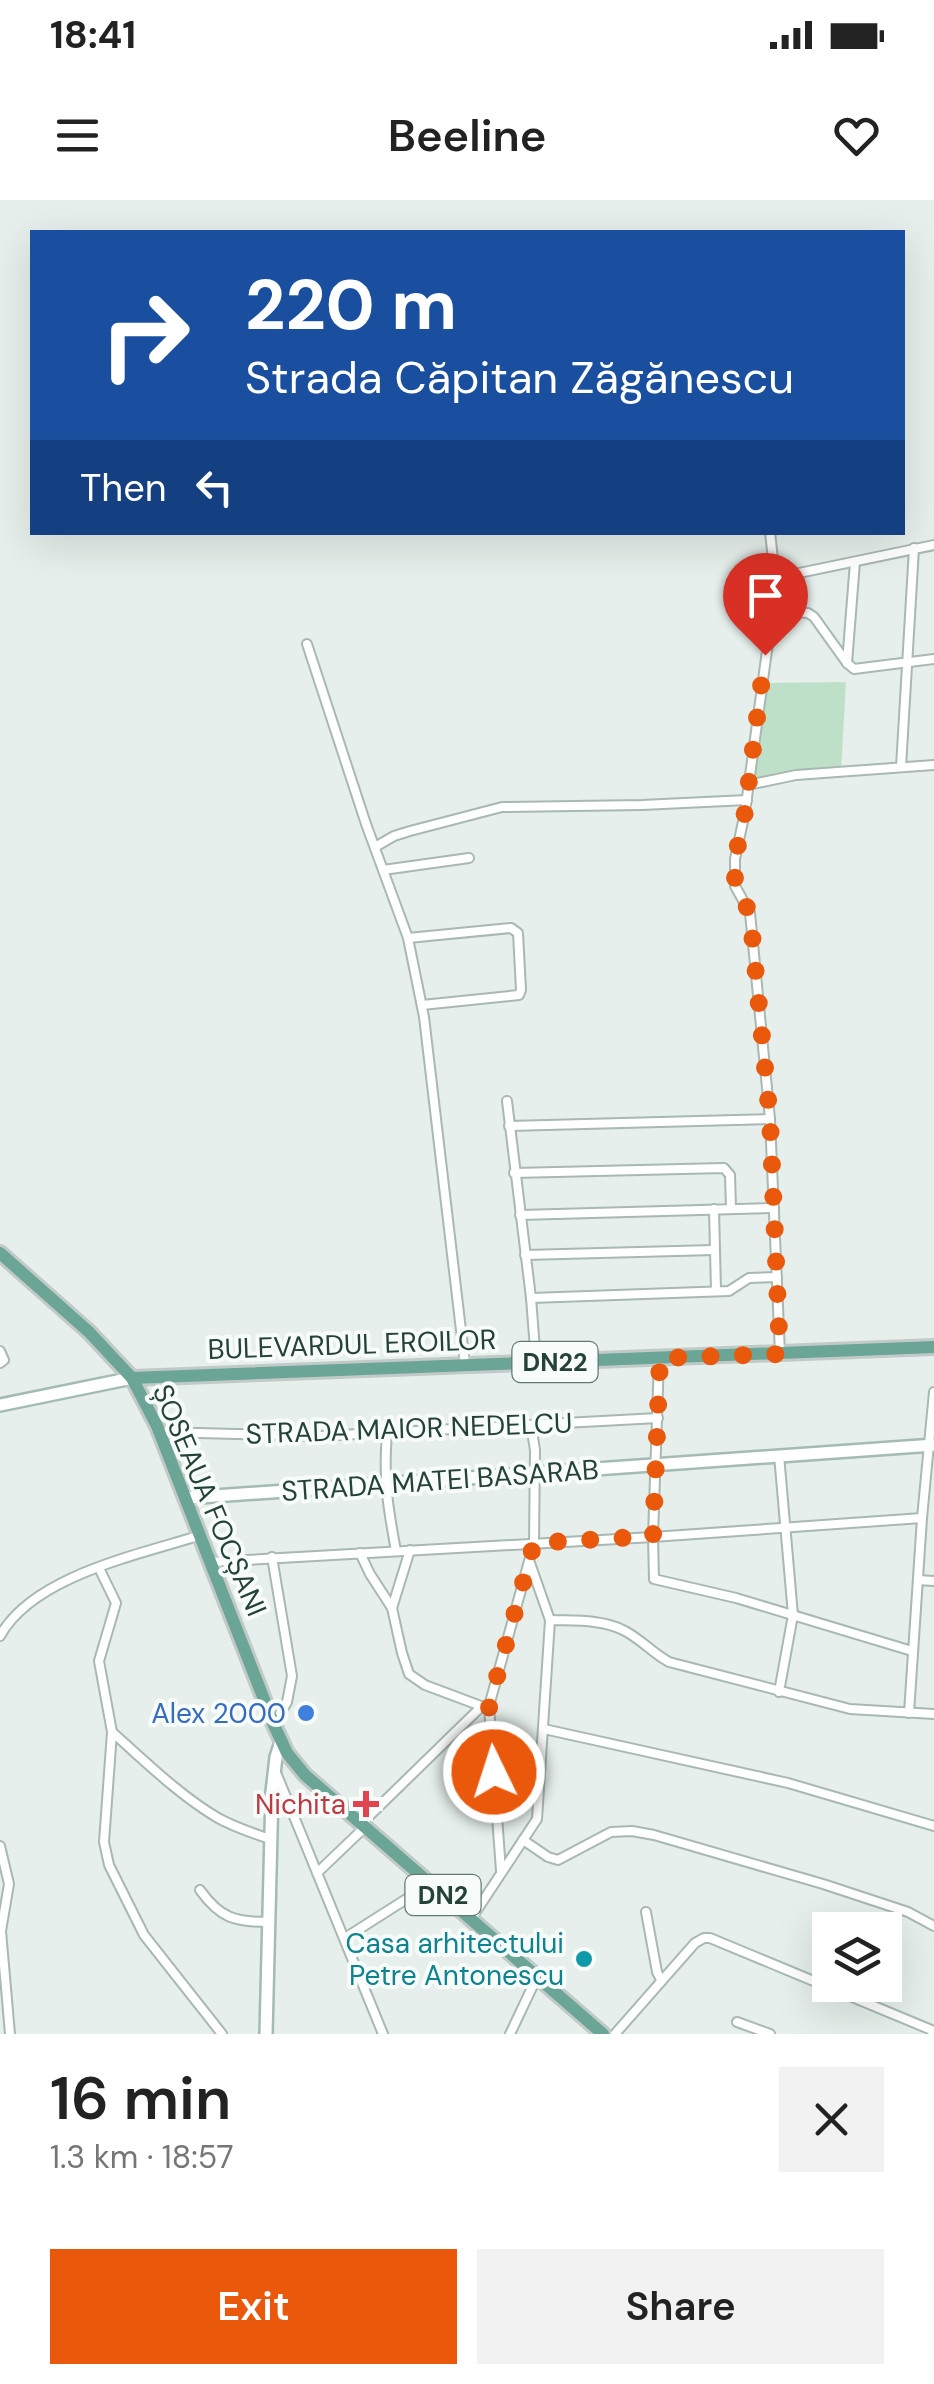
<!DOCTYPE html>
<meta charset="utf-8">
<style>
body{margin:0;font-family:"DM Sans",sans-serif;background:#f2f2f2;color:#222;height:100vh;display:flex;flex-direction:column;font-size:38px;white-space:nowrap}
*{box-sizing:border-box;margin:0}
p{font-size:32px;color:#767676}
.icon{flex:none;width:55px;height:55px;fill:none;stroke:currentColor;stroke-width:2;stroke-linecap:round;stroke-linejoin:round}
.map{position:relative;height:1834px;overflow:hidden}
.sheet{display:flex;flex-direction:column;background:#fff;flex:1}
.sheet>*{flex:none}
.guide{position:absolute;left:30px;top:30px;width:875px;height:305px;border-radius:0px;box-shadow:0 10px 40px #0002;background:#1a4fa0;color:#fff;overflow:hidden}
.tools{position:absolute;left:812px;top:1712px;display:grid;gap:20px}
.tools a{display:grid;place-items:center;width:90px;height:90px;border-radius:0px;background:#fff;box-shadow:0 10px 40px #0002;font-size:50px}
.pin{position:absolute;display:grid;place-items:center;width:85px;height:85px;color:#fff;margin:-102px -42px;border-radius:50% 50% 50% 0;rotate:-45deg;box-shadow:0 0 10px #0007}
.pin .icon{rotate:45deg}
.me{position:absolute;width:110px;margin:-55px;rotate:356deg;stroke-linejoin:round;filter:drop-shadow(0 0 8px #0008)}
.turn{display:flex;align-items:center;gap:35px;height:210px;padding:0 50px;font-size:45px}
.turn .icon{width:130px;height:130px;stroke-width:2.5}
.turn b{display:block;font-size:70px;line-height:85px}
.then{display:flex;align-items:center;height:95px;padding:0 50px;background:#0003;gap:20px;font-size:38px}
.round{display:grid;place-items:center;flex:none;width:105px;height:105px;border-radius:0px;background:#f2f2f2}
.head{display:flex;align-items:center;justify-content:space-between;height:170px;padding:0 50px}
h1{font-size:60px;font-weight:600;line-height:75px}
.primary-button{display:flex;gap:20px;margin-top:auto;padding:20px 50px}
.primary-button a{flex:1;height:115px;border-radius:0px;background:#ea580c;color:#fff;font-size:40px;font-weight:600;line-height:115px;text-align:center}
.primary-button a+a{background:#f2f2f2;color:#222}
.status{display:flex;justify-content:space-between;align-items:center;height:70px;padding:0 50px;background:#fff;direction:ltr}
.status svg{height:28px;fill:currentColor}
header{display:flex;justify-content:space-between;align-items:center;height:130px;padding:0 50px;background:#fff;font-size:45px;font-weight:600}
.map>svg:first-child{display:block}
.green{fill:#bfe0c8}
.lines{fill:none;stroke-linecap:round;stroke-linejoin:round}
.street-casing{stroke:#a8b8b2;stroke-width:12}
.secondary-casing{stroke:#a4bbb3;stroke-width:16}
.primary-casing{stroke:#c2cac8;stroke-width:18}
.street{stroke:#fff;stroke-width:8}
.secondary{stroke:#fff;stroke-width:11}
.primary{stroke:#6aa596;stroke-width:12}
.route{stroke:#ea580c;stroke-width:18;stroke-dasharray:0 32.4}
.shop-dot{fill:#3f7fe0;stroke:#f7fbf9;stroke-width:4}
.health-dot{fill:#e0444e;stroke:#f7fbf9;stroke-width:4}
.culture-dot{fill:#0f9aa8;stroke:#f7fbf9;stroke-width:4}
.labels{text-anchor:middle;stroke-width:8;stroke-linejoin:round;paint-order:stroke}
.shield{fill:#f7fbf9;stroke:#637a73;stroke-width:2.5}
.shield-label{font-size:25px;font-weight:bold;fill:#24423a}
.street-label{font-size:28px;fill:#24423a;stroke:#f7fbf9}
.shop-label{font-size:28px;fill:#366cbe;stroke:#f7fbf9;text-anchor:end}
.health-label{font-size:28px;fill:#be3a42;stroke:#f7fbf9;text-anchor:end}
.culture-label{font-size:28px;fill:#0d838f;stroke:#f7fbf9;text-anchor:end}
</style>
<div class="status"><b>18:41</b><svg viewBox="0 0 49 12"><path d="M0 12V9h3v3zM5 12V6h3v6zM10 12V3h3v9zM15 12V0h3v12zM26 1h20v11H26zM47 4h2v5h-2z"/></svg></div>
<header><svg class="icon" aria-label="menu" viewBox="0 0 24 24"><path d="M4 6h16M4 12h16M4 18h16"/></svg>Beeline<svg class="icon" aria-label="heart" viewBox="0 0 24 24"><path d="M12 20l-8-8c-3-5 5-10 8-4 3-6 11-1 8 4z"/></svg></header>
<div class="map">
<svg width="934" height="1834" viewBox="0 0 934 1834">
<rect width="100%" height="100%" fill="#e6efeb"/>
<polygon class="green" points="846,482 841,571 748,585 761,483"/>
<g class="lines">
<defs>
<g id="street">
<polyline points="770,332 775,378 772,414 745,612 735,659 735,686 750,713 770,919 780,1154"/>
<polyline points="775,378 934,345"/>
<polyline points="773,410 808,413 814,417 847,463"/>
<polyline points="307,444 366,624 408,738 424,817 465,1164"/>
<polyline points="847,463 855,362"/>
<polyline points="847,463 854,469 934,459"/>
<polyline points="901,567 914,348"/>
<polyline points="748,585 796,575 934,565"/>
<polyline points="375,647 394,636 410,631 502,607 642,605 747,600"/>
<polyline points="383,670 469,658"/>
<polyline points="408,738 511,728 518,733 521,790 519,795 422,805"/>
<polyline points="507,901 531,1098 536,1162"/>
<polyline points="509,926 770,919"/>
<polyline points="514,973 724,968 730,975 731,1008"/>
<polyline points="714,1009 716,1091"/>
<polyline points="520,1015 774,1008"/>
<polyline points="525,1055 714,1050"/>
<polyline points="531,1098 729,1091 749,1078 777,1077"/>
<polyline points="0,1151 4,1160 0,1163"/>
<polyline points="659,1158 653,1337 654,1379 736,1398 912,1451"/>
<polyline points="159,1232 321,1236 658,1218"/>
<path d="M387 1234C383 1278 388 1308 396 1351"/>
<polyline points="360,1353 370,1374 392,1408 402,1453 409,1474 425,1485 481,1506"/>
<polyline points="272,1357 292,1476 287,1502 274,1525"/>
<polyline points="211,1362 653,1337 922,1318"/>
<polyline points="99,1368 116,1403 99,1461 112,1532 104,1642 109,1665 144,1735 222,1834"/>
<polyline points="918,1380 934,1381"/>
<polyline points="392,1408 410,1350"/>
<path d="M550 1420C574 1421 601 1419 623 1430 640 1438 652 1453 669 1462L850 1509 934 1514"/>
<path d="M0 1436C33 1376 138 1355 201 1335"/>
<polyline points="779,1492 793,1415 779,1255"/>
<polyline points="909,1513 922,1318 934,1192"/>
<polyline points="544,1529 788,1583 934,1626"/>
<path d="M112 1532C146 1562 179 1595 218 1618 234 1627 252 1633 270 1639"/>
<polyline points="277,1575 383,1834"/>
<polyline points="360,1625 482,1506"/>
<polyline points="523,1640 548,1657 558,1660 611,1632 632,1631 654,1635 823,1684 908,1712 934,1726"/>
<polyline points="0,1646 9,1684 1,1731 10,1834"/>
<polyline points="501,1671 489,1506 534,1343 535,1250 531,1225"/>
<polyline points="317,1673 364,1628"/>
<path d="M200 1690C220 1718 235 1722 268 1722"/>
<polyline points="646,1712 657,1772 661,1780"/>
<polyline points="471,1719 537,1619 550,1420 530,1363"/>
<polyline points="345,1738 430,1684"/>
<polyline points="737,1822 770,1834"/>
<polyline points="510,1834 537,1777"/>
<polyline points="615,1834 695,1743 704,1738 710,1738 934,1831"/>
</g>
<g id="secondary">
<polyline points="0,1205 132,1178"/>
<polyline points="186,1298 934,1245"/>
<polyline points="266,1834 272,1592 276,1557 281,1542"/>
<polyline points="934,1834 934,1833"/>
</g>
<g id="primary">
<polyline points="0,1053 89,1132 132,1178 157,1226 274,1525 287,1553 305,1575 603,1834"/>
<polyline points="132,1178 934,1147"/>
</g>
</defs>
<use href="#street" class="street-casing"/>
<use href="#secondary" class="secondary-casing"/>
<use href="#primary" class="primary-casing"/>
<use href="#street" class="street"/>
<use href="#secondary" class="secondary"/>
<use href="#primary" class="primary"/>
</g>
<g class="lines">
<polyline class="route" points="494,1572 489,1506 534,1343 653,1336 660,1158 780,1154 770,919 750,713 735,686 735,659 745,612 765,455"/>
</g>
<circle class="shop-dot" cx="306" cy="1513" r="10"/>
<path class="health-dot" d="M361 1589h10v10h10v10h-10v10h-10v-10h-10v-10h10z"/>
<circle class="culture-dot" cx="584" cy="1759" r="10"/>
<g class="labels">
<g class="shield">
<rect x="512.5" y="1142" width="85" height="40" rx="8"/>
<rect x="405.5" y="1675" width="75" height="40" rx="8"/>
</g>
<g class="shield-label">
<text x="555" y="1171">DN22</text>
<text x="443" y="1704">DN2</text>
</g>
<g class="street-label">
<text transform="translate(352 1144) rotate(-2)" y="10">BULEVARDUL EROILOR</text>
<text transform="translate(409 1228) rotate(-2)" y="10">STRADA MAIOR NEDELCU</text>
<text transform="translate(440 1280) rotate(-4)" y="10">STRADA MATEI BASARAB</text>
<text transform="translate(210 1300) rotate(67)" y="10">ȘOSEAUA FOCȘANI</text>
</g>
<g class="shop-label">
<text x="286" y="1523">Alex 2000</text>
</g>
<g class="health-label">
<text x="346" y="1614">Nichita</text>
</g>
<g class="culture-label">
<text x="564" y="1753">Casa arhitectului<tspan x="564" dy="32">Petre Antonescu</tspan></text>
</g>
</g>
</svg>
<div class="tools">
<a><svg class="icon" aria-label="layers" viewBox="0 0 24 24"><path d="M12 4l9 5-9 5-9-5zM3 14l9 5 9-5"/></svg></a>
</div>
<div class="pin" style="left:765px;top:455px;background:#d93025"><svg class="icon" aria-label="arrive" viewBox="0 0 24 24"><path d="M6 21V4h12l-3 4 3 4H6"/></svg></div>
<svg class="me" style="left:494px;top:1572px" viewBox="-20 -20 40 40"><circle r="17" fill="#ea580c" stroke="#fff" stroke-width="3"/><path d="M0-11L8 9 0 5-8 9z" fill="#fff"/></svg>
<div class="guide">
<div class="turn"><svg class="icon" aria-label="right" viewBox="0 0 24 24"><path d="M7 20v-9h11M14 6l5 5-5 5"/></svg><div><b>220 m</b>Strada Căpitan Zăgănescu</div></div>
<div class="then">Then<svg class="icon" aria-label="left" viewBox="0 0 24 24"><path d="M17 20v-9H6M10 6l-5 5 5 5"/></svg></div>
</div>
</div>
<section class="sheet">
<div class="head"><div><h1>16 min</h1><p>1.3 km · 18:57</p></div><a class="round"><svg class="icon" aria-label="close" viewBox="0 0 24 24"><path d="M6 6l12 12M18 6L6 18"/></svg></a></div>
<div class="primary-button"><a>Exit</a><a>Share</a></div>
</section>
